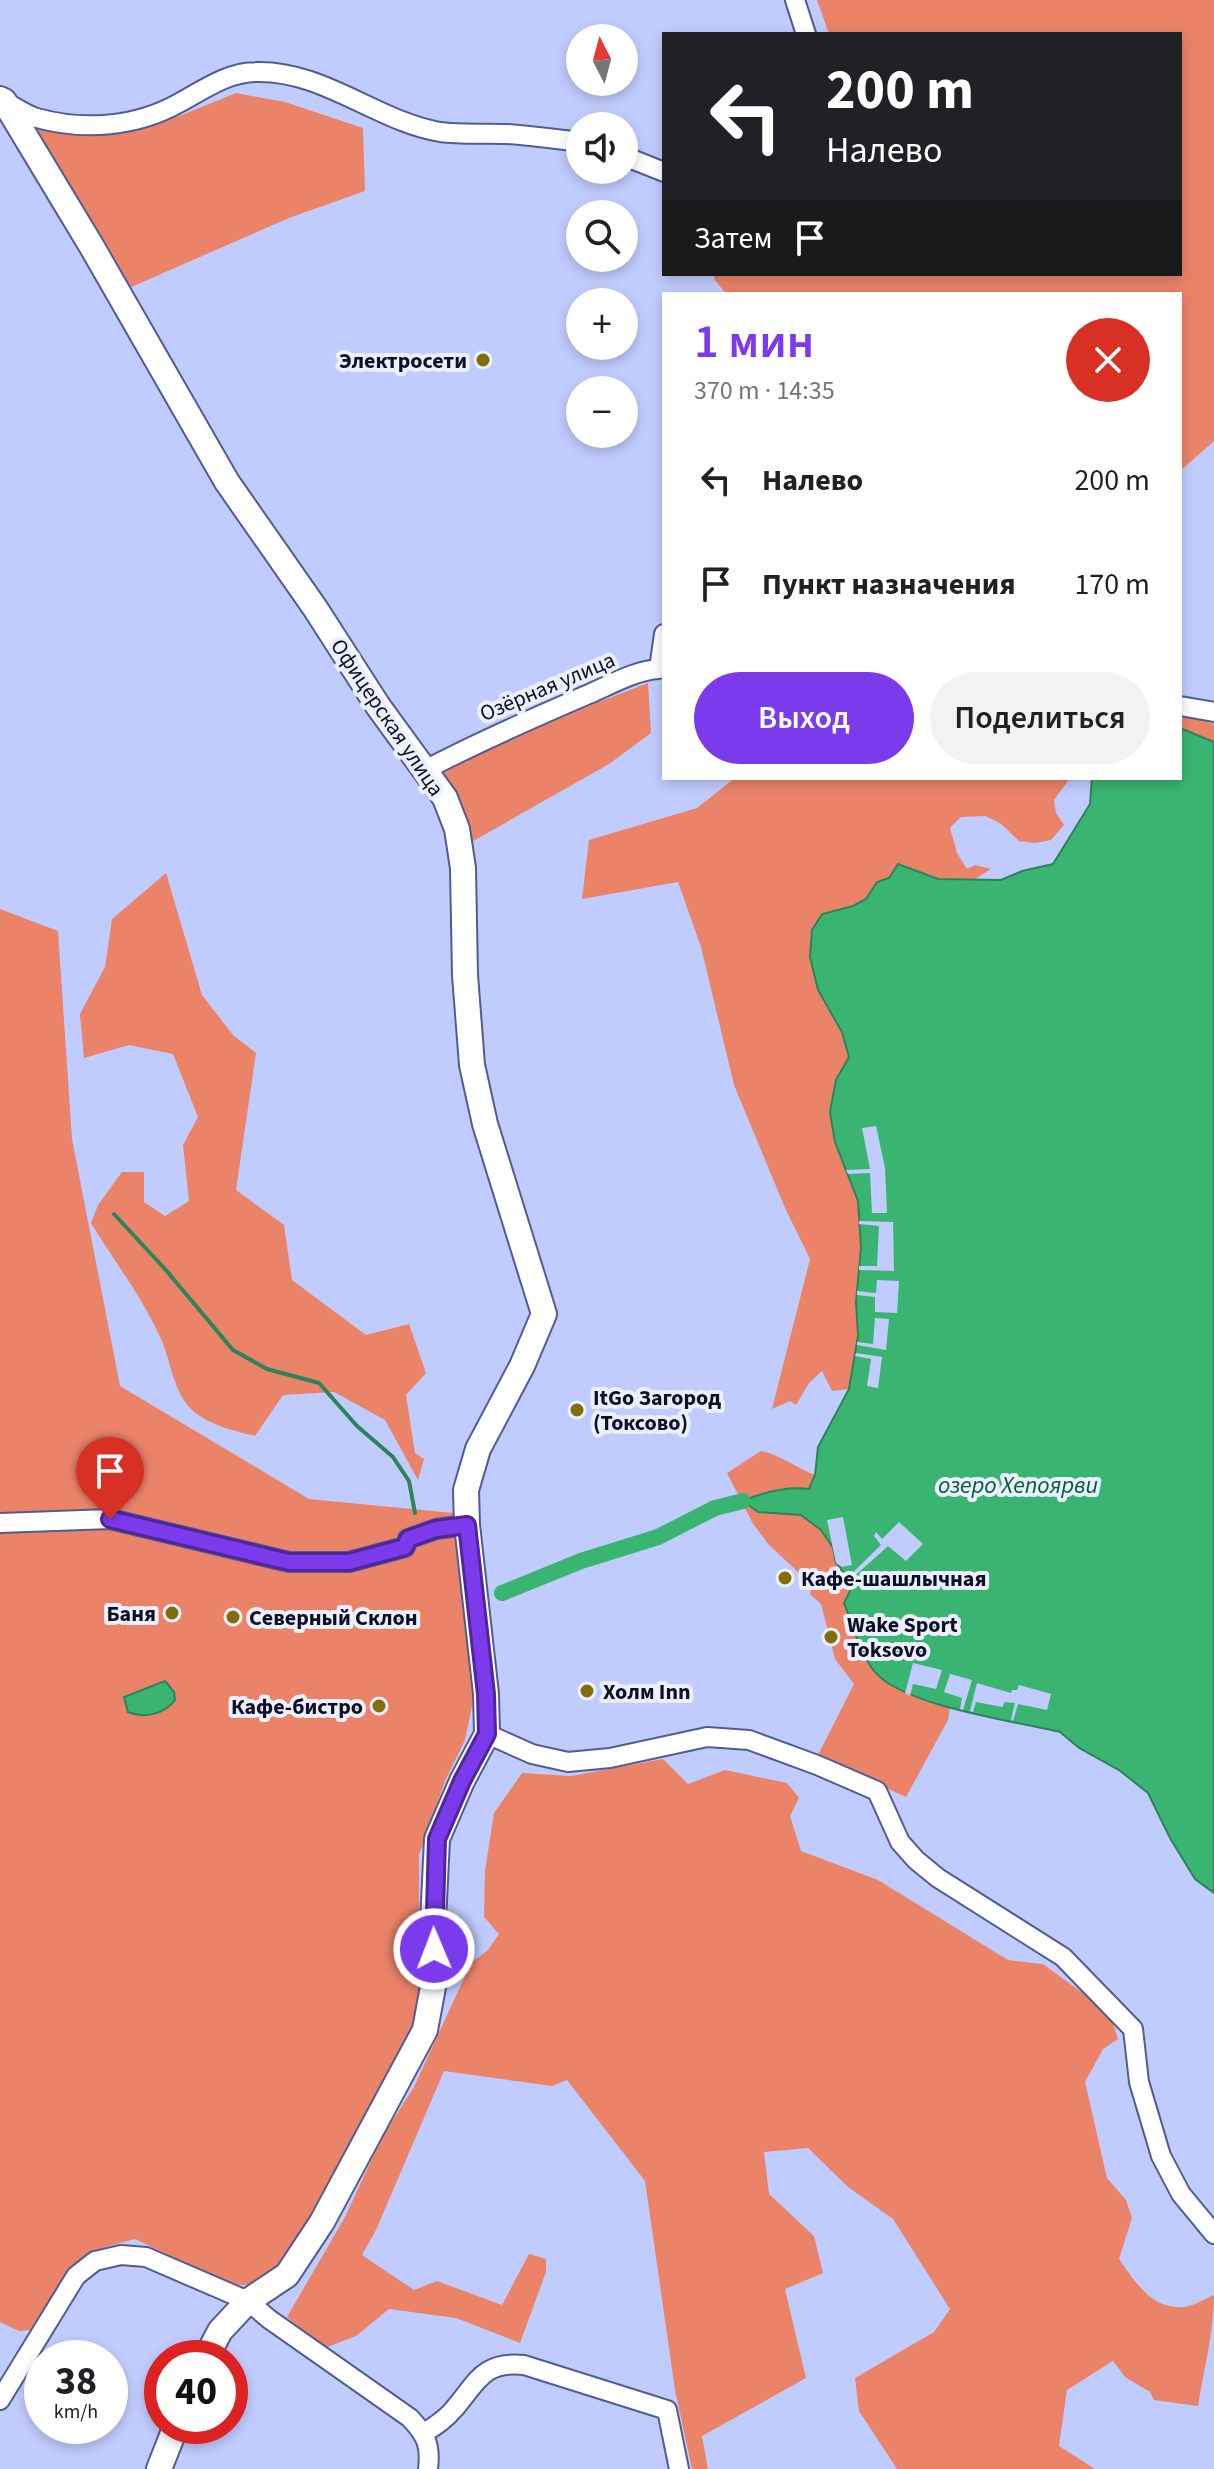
<!DOCTYPE html>
<html lang="ru">
<meta charset="utf-8">
<style>
body{margin:0;font-family:"Source Sans 3",sans-serif;background:#f2f2f2;color:#202124;height:100vh;display:flex;flex-direction:column;font-size:30px;white-space:nowrap}
*{box-sizing:border-box;margin:0}
p{font-size:26px;color:#757577}
.icon{flex:none;width:44px;height:44px;fill:none;stroke:currentColor;stroke-width:2;stroke-linecap:round;stroke-linejoin:round}
.map{position:relative;flex:1;overflow:hidden}
.details{position:absolute;left:662px;top:292px;width:520px;height:488px;display:flex;flex-direction:column;background:#fff;border-radius:0px;box-shadow:0 4px 12px #0003}
.details>*{flex:none}
.hud{position:absolute;left:662px;top:32px;width:520px;height:244px;border-radius:0px;box-shadow:0 4px 12px #0003;background:#202124;color:#fff;overflow:hidden}
.needle{width:52px;rotate:354deg}
.controls{position:absolute;left:566px;top:24px;display:grid;gap:16px}
.controls a{display:grid;place-items:center;width:72px;height:72px;border-radius:50%;background:#fff;box-shadow:0 4px 12px #0003;font-size:40px}
.speed{position:absolute;left:24px;top:2340px;display:flex;gap:16px;font-size:40px;font-weight:700;text-align:center}
.speed>*{display:grid;place-content:center;width:104px;height:104px;border-radius:50%;background:#fff;box-shadow:0 4px 12px #0003;line-height:1}
.speed small{font-size:20px;font-weight:400}
.speed .limit{border:12px solid #d22;background:#fff;color:#111}
.pin{position:absolute;display:grid;place-items:center;width:68px;height:68px;color:#fff;margin:-82px -34px;border-radius:50% 50% 50% 0;rotate:-45deg;box-shadow:0 0 8px #0007}
.pin .icon{rotate:45deg}
.me{position:absolute;width:88px;margin:-44px;rotate:359deg;stroke-linejoin:round;filter:drop-shadow(0 0 6px #0008)}
.turn{display:flex;align-items:center;gap:28px;height:168px;padding:0 32px;font-size:36px}
.turn .icon{width:104px;height:104px;stroke-width:2.5}
.turn b{display:block;font-size:56px;line-height:68px}
.then{display:flex;align-items:center;height:76px;padding:0 32px;background:#0003;gap:16px;font-size:30px}
.round{display:grid;place-items:center;flex:none;width:84px;height:84px;border-radius:42px;background:#f2f2f2}
.summary{display:flex;align-items:center;justify-content:space-between;height:136px;padding:0 32px}
h1{font-size:48px;font-weight:600;line-height:60px;color:#7c3aed}
.button{display:flex;gap:16px;margin-top:auto;padding:16px 32px}
.button a{flex:1;height:92px;border-radius:48px;background:#7c3aed;color:#fff;font-size:32px;font-weight:600;line-height:92px;text-align:center}
.button a+a{background:#f2f2f2;color:#202124}
ul{padding:0;list-style:none}
li{display:flex;align-items:center;gap:24px;height:104px;padding:0 32px}
li div{flex:1}
li b{display:block;font-size:30px}
li em{font-style:normal}
.map>svg:first-child{display:block}
.green{fill:#eb8369}
.water{fill:#39b571;stroke:#2c845a;stroke-width:2}
.pier{fill:#c1ccfe}
.lines{fill:none;stroke-linecap:round;stroke-linejoin:round}
.stream{stroke:#2c845a;stroke-width:4}
.canal{stroke:#39b571;stroke-width:16}
.street-casing{stroke:#525c92;stroke-width:22}
.secondary-casing{stroke:#525c92;stroke-width:28}
.street{stroke:#fff;stroke-width:18}
.secondary{stroke:#fff;stroke-width:24}
.route-casing{stroke:#51269a;stroke-width:20}
.route{stroke:#7c3aed;stroke-width:14}
.poi-dot{fill:#826d08;stroke:#eceffc;stroke-width:3}
.labels{text-anchor:middle;stroke-width:8;stroke-linejoin:round;paint-order:stroke}
.poi-label{font-size:22px;font-weight:bold;fill:#0e1126;stroke:#eceffc;text-anchor:start}
.street-label{font-size:22px;fill:#0e1126;stroke:#eceffc}
.water-label{font-size:24px;font-style:italic;fill:#006035;stroke:#eceffc}
</style>
<div class="map">
<svg width="1214" height="2469" viewBox="0 0 1214 2469">
<rect width="100%" height="100%" fill="#c1ccfe"/>
<g class="green">
<polygon points="817,0 1214,0 1214,441 1180,471 1180,294 726,294 715,280 713,274 1180,274 1180,34 829,34"/>
<polygon points="236,93 285,102 363,128 365,191 289,218 129,288 33,129 124,133 182,115"/>
<polygon points="648,683 651,733 609,764 468,844 462,806 443,773 534,727"/>
<polygon points="1180,713 1214,724 1214,742 1180,728"/>
<polygon points="735,778 898,778 900,780 907,778 1070,778 1054,800 1056,813 1064,825 1051,840 1035,843 1019,841 1000,823 985,816 961,817 950,828 957,853 967,869 975,865 991,869 975,879 938,879 898,864 889,878 877,882 866,899 853,906 823,914 818,990 841,1032 849,1056 836,1080 836,1142 858,1200 861,1247 856,1302 858,1336 849,1389 832,1391 822,1371 809,1383 796,1405 790,1401 772,1409 810,1259 785,1208 734,1085 701,947 678,882 582,899 589,840 697,808"/>
<path d="M166 873 202 995 233 1035 256 1053 236 1190 284 1225 292 1280 366 1335 409 1324 426 1373 406 1395 415 1453 424 1459 418 1480 385 1420 334 1392 283 1395 255 1436C231 1430 200 1423 185 1402 172 1383 170 1359 161 1339 142 1297 115 1262 91 1223L98 1205 122 1172H144V1202L165 1216 189 1201 183 1145 198 1117 173 1054 129 1045 84 1058 80 1014 105 967 112 919Z"/>
<polygon points="0,909 58,931 72,1139 120,1386 309,1499 453,1513 462,1561 472,1672 472,1706 465,1740 445,1781 419,1855 419,1991 416,2021 317,2210 275,2271 253,2285 231,2285 135,2239 91,2251 30,2330 19,2331 0,2322"/>
<path d="M761 1451C779 1454 797 1468 815 1475L809 1489 758 1512 801 1515 821 1530 833 1548 836 1562C844 1569 845 1580 851 1589L844 1603C871 1673 875 1686 950 1707L948 1720 906 1797 817 1757 854 1684 835 1659 821 1604 810 1594 812 1585 768 1544 752 1522 727 1473Z"/>
<path d="M663 1759 688 1784 725 1770 787 1783 799 1798 790 1816 801 1851 878 1880 1008 1960 1043 1964 1110 2013 1118 2039 1103 2049 1085 2082 1107 2178 1126 2200 1132 2218 1119 2259C1135 2282 1152 2310 1184 2307 1193 2306 1205 2299 1214 2295 1214 2332 1204 2368 1198 2406L1154 2400 1150 2392 1125 2377 1113 2361 1067 2390 1059 2446 1095 2469H897L859 2411 855 2378 934 2332 950 2309 893 2219 848 2187 808 2148 764 2152 769 2194 814 2236 823 2273 785 2289 806 2378 702 2436 708 2469H692L675 2390 645 2181 567 2080 552 2086 444 2071 376 2230 362 2255 414 2290 437 2281 502 2305 529 2254 546 2259V2272L520 2343 456 2318 389 2309 356 2336 325 2348 287 2317 345 2217 382 2137 414 2087 471 1963 488 1950 499 1934 484 1917 485 1871 494 1813 522 1773 571 1776Z"/>
</g>
<g class="water">
<path d="M1180 728 1214 742V1893L1195 1879 1170 1838 1148 1793 1119 1770 1079 1748 1060 1732C1015 1721 902 1706 874 1671 859 1652 853 1625 844 1603L851 1589C845 1580 844 1569 836 1563L833 1548 821 1530 801 1515 758 1512 743 1501C764 1492 786 1486 809 1489L815 1475 818 1447 849 1389 858 1336 856 1302 861 1247 858 1201 835 1142 830 1112 836 1080 849 1057 842 1032 818 990 810 957 812 930 822 914 853 906 866 899 877 882 889 878 898 864 938 879 1001 880 1022 871 1053 864 1090 804 1092 778H1180Z"/>
<path d="M165 1681 174 1692 175 1700C165 1714 144 1719 128 1712L124 1697Z"/>
</g>
<g class="pier">
<polygon points="876,1126 885,1168 887,1213 872,1213 870,1173 848,1174 846,1170 870,1169 862,1128"/>
<polygon points="859,1221 893,1222 894,1271 859,1270 859,1266 877,1266 879,1226 859,1224"/>
<polygon points="877,1280 899,1281 897,1313 875,1312 875,1297 857,1295 857,1291 876,1293"/>
<polygon points="875,1318 889,1319 886,1350 857,1345 857,1342 873,1344"/>
<polygon points="856,1353 882,1357 878,1388 867,1386 871,1359 855,1356"/>
<polygon points="843,1517 852,1565 842,1567 836,1563 827,1520"/>
<polygon points="899,1522 923,1544 906,1561 888,1546 847,1583 845,1580 881,1545 874,1536 876,1532 882,1539"/>
<polygon points="913,1663 942,1670 936,1689 913,1684 910,1696 905,1693"/>
<polygon points="950,1674 972,1680 963,1710 960,1709 962,1698 944,1692"/>
<polygon points="977,1683 1011,1693 1012,1690 1017,1690 1019,1685 1051,1694 1047,1710 1018,1704 1013,1721 1011,1720 1015,1703 1005,1702 1002,1707 976,1702 973,1712 970,1711"/>
</g>
<g class="lines">
<polyline class="stream" points="114,1214 165,1269 233,1350 267,1369 319,1383 357,1426 393,1457 409,1481 415,1513"/>
<polyline class="canal" points="502,1593 581,1561 658,1537 715,1508 743,1501"/>
<defs>
<g id="street">
<polyline points="795,0 806,34"/>
<path d="M4 101C15 107 26 115 37 118 84 131 136 127 179 103 203 90 228 72 256 72 323 70 376 121 440 132 462 135 485 133 507 134 532 136 556 139 580 142"/>
<polyline points="624,156 664,172"/>
<polyline points="1180,706 1214,712"/>
<path d="M425 770C478 742 533 718 589 694 610 685 636 670 659 669L664 634"/>
<polyline points="0,1523 110,1519 289,1562 349,1562 405,1547 408,1539 436,1529 467,1525"/>
<polyline points="487,1734 532,1754 568,1762 610,1758 707,1737 749,1740 817,1765 877,1791 900,1842 916,1860 938,1878 1063,1957 1133,2029 1139,2082 1161,2156 1181,2194 1214,2234"/>
<path d="M0 2400 76 2276 95 2261 121 2255 146 2257 248 2301 269 2319 410 2418C426 2435 431 2445 428 2469"/>
<path d="M424 2433C435 2426 446 2419 454 2409 478 2381 483 2361 524 2365L667 2410 679 2469"/>
</g>
<g id="secondary">
<polyline points="0,99 4,101 92,247 227,482 315,608 378,706 445,798 457,829 463,868 465,975 472,1065 485,1124 544,1314 522,1366 478,1449 466,1490 467,1525 486,1694 487,1734 462,1781 437,1839 433,1922 435,1976 425,2030 322,2222 287,2275 248,2301 220,2331 206,2358"/>
<polyline points="159,2469 176,2426"/>
</g>
</defs>
<use href="#street" class="street-casing"/>
<use href="#secondary" class="secondary-casing"/>
<use href="#street" class="street"/>
<use href="#secondary" class="secondary"/>
</g>
<g class="lines">
<defs>
<polyline id="route" points="110,1519 289,1562 349,1562 405,1547 408,1539 436,1529 467,1525 486,1694 487,1734 462,1781 437,1839 434,1949"/>
</defs>
<use href="#route" class="route-casing"/>
<use href="#route" class="route"/>
</g>
<g class="poi-dot">
<circle cx="483" cy="360" r="8"/>
<circle cx="577" cy="1410" r="8"/>
<circle cx="785" cy="1578" r="8"/>
<circle cx="172" cy="1613" r="8"/>
<circle cx="233" cy="1617" r="8"/>
<circle cx="831" cy="1637" r="8"/>
<circle cx="587" cy="1691" r="8"/>
<circle cx="379" cy="1706" r="8"/>
</g>
<g class="labels">
<g class="poi-label">
<text x="467" y="368" text-anchor="end">Электросети</text>
<text x="593" y="1405">ItGo Загород<tspan x="593" dy="25">(Токсово)</tspan></text>
<text x="801" y="1586">Кафе-шашлычная</text>
<text x="156" y="1621" text-anchor="end">Баня</text>
<text x="249" y="1625">Северный Склон</text>
<text x="847" y="1632">Wake Sport<tspan x="847" dy="25">Toksovo</tspan></text>
<text x="603" y="1699">Холм Inn</text>
<text x="363" y="1714" text-anchor="end">Кафе-бистро</text>
</g>
<g class="street-label">
<text transform="translate(547 686) rotate(-23)" y="8">Озёрная улица</text>
<text transform="translate(388 717) rotate(56)" y="8">Офицерская улица</text>
</g>
<g class="water-label">
<text x="1018" y="1493">озеро Хепоярви</text>
</g>
</g>
</svg>
<div class="controls">
<a><svg class="needle" viewBox="-14 -14 28 28"><path d="M0-13l5 13h-10z" fill="#e53935"/><path d="M0 13l5-13h-10z" fill="#757577"/></svg></a>
<a><svg class="icon" aria-label="sound" viewBox="0 0 24 24"><path d="M4 9h4l5-4v14l-5-4H4zM17 9q2 3 0 6"/></svg></a>
<a><svg class="icon" aria-label="search" viewBox="0 0 24 24"><circle cx="10" cy="10" r="6"/><path d="M15 15l6 6"/></svg></a>
<a>+</a>
<a>−</a>
</div>
<div class="speed"><div>38<small>km/h</small></div><div class="limit">40</div></div>
<div class="pin" style="left:110px;top:1519px;background:#d93025"><svg class="icon" aria-label="arrive" viewBox="0 0 24 24"><path d="M6 21V4h12l-3 4 3 4H6"/></svg></div>
<svg class="me" style="left:434px;top:1949px" viewBox="-20 -20 40 40"><circle r="17" fill="#7c3aed" stroke="#fff" stroke-width="3"/><path d="M0-11L8 9 0 5-8 9z" fill="#fff"/></svg>
<div class="hud">
<div class="turn"><svg class="icon" aria-label="left" viewBox="0 0 24 24"><path d="M17 20v-9H6M10 6l-5 5 5 5"/></svg><div><b>200 m</b>Налево</div></div>
<div class="then">Затем<svg class="icon" aria-label="arrive" viewBox="0 0 24 24"><path d="M6 21V4h12l-3 4 3 4H6"/></svg></div>
</div>
<section class="details">
<div class="summary"><div><h1>1 мин</h1><p>370 m · 14:35</p></div><a class="round" style="background:#d93025;color:#fff"><svg class="icon" aria-label="close" viewBox="0 0 24 24"><path d="M6 6l12 12M18 6L6 18"/></svg></a></div>
<ul>
<li><svg class="icon" aria-label="left" viewBox="0 0 24 24"><path d="M17 20v-9H6M10 6l-5 5 5 5"/></svg><div><b>Налево</b></div><em>200 m</em></li>
<li><svg class="icon" aria-label="arrive" viewBox="0 0 24 24"><path d="M6 21V4h12l-3 4 3 4H6"/></svg><div><b>Пункт назначения</b></div><em>170 m</em></li>
</ul>
<div class="button"><a>Выход</a><a>Поделиться</a></div>
</section>
</div>
